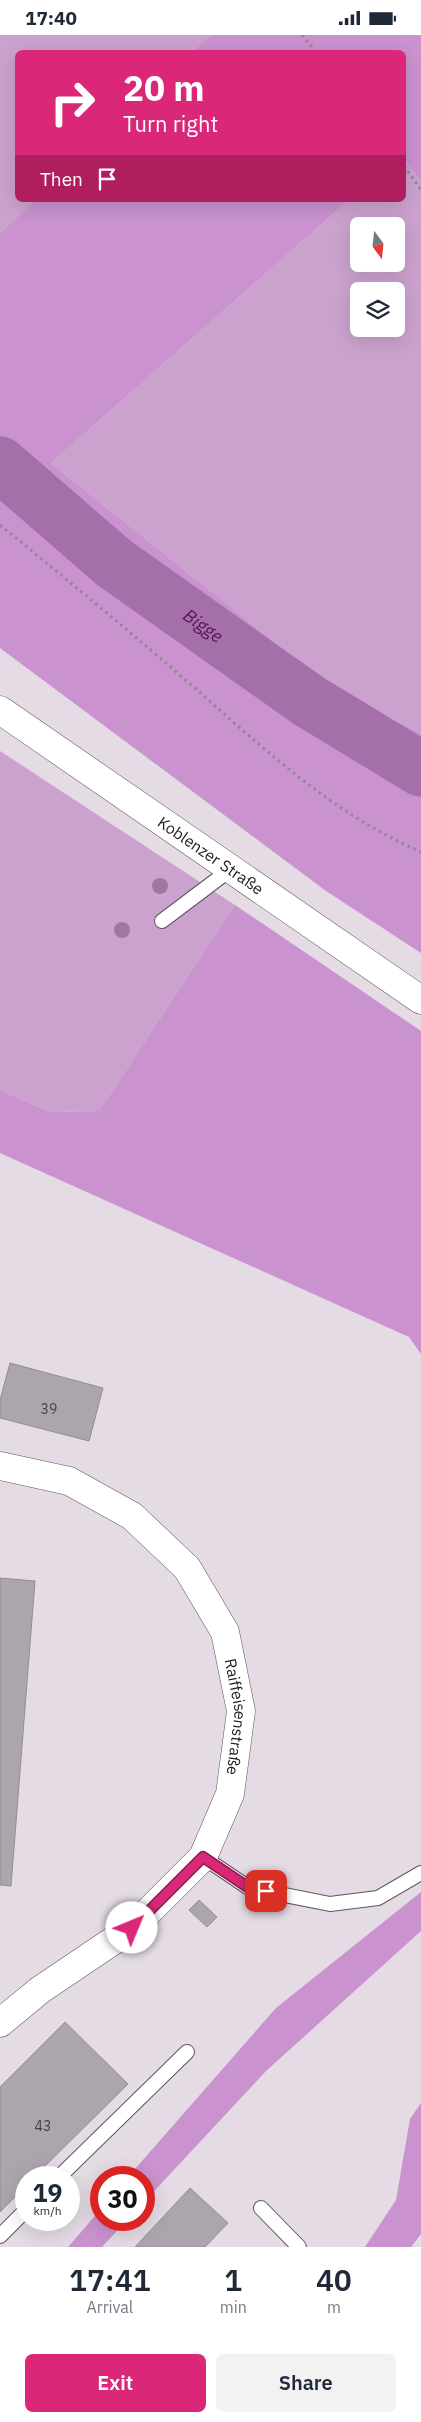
<!DOCTYPE html>
<meta charset="utf-8">
<style>
body{margin:0;font-family:"IBM Plex Sans",sans-serif;background:#f2f2f3;color:#1f2937;height:100vh;display:flex;flex-direction:column;font-size:19px;white-space:nowrap}
*{box-sizing:border-box;margin:0}
p{font-size:16px;color:#747a83}
.icon{flex:none;width:28px;height:28px;fill:none;stroke:currentColor;stroke-width:2;stroke-linecap:round;stroke-linejoin:round}
.map{position:relative;height:2212px;overflow:hidden}
.sheet{display:flex;flex-direction:column;background:#fff;flex:1}
.sheet>*{flex:none}
.top-card{position:absolute;left:15px;top:15px;width:391px;height:152px;border-radius:8px;box-shadow:0 5px 20px #0002;background:#db2777;color:#fff;overflow:hidden}
.needle{width:32px;rotate:165deg}
.controls{position:absolute;left:350px;top:182px;display:grid;gap:10px}
.controls a{display:grid;place-items:center;width:55px;height:55px;border-radius:8px;background:#fff;box-shadow:0 5px 20px #0002;font-size:25px}
.speed{position:absolute;left:15px;top:2131px;display:flex;gap:10px;font-size:25px;font-weight:700;text-align:center}
.speed>*{display:grid;place-content:center;width:65px;height:65px;border-radius:50%;background:#fff;box-shadow:0 5px 20px #0002;line-height:1}
.speed small{font-size:12px;font-weight:400}
.speed .limit{border:8px solid #d22;background:#fff;color:#111}
.pin{position:absolute;display:grid;place-items:center;width:42px;height:42px;color:#fff;margin:-21px;border-radius:10px;box-shadow:0 2px 8px #0006}
.me{position:absolute;width:55px;margin:-28px;rotate:45deg;stroke-linejoin:round;filter:drop-shadow(0 0 4px #0008)}
.turn{display:flex;align-items:center;gap:18px;height:105px;padding:0 25px;font-size:22px}
.turn .icon{width:65px;height:65px;stroke-width:2.5}
.turn b{display:block;font-size:35px;line-height:42px}
.then{display:flex;align-items:center;height:48px;padding:0 25px;background:#0003;gap:10px;font-size:19px}
.eta{display:flex;justify-content:space-evenly;align-items:center;height:85px;text-align:center}
.eta b{font-size:30px;font-weight:600;line-height:35px}
.primary-button{display:flex;gap:10px;margin-top:auto;padding:10px 25px}
.primary-button a{flex:1;height:58px;border-radius:8px;background:#db2777;color:#fff;font-size:20px;font-weight:600;line-height:58px;text-align:center}
.primary-button a+a{background:#f2f2f3;color:#1f2937}
.status{display:flex;justify-content:space-between;align-items:center;height:35px;padding:0 25px;background:#fff;direction:ltr}
.status svg{height:14px;fill:currentColor}
.map>svg:first-child{display:block}
.green{fill:#cba2ce;fill-rule:evenodd}
.forest{fill:#ca92cf}
.lines{fill:none;stroke-linecap:round;stroke-linejoin:round}
.river{stroke:#a570aa;stroke-width:55}
.building{fill:#ada5ae;stroke:#948c94}
.service-casing{stroke:#5d565e;stroke-width:16}
.minor-casing{stroke:#5d565e;stroke-width:29}
.secondary-casing{stroke:#5d565e;stroke-width:29}
.path{stroke:#8f8990;stroke-width:3;stroke-dasharray:2.5 4;stroke-linecap:butt}
.service{stroke:#fff;stroke-width:14}
.minor{stroke:#fff;stroke-width:28}
.secondary{stroke:#fff;stroke-width:28}
.tree{fill:#a077a3}
.route-casing{stroke:#8e194d;stroke-width:12}
.route{stroke:#db2777;stroke-width:9}
.labels{text-anchor:middle;stroke-width:4;stroke-linejoin:round;paint-order:stroke}
.number-label{font-size:14px;fill:#464247}
.street-label{font-size:16px;fill:#242125;stroke:#fff}
.water-label{font-size:18px;font-style:italic;fill:#56125d;stroke:#fff}
</style>
<div class="status"><b>17:40</b><svg viewBox="0 0 49 12"><path d="M0 12V9h3v3zM5 12V6h3v6zM10 12V3h3v9zM15 12V0h3v12zM26 1h20v11H26zM47 4h2v5h-2z"/></svg></div>
<div class="map">
<svg width="421" height="2212" viewBox="0 0 421 2212">
<rect width="100%" height="100%" fill="#e4dbe4"/>
<g class="green">
<polygon points="0,0 210,0 192,17 18,18 18,165 35,165 0,198"/>
<path d="M404 125 421 146V698L337 657 51 428 349 165H404ZM359 191H396V229H359ZM359 256H396V294H359Z"/>
<polygon points="0,716 235,870 99,1076 50,1077 0,1055"/>
</g>
<g class="forest">
<polygon points="210,0 421,0 421,146 404,125 404,18 192,17"/>
<polygon points="35,165 349,165 51,428 337,657 421,698 421,918 326,856 0,613 0,198"/>
<polygon points="235,870 421,996 421,1319 409,1302 0,1118 0,1055 50,1077 99,1076"/>
<polygon points="421,1857 421,1896 266,2036 144,2167 144,2142 128,2142 276,1973"/>
<polygon points="421,2068 421,2199 411,2212 365,2212 396,2165 410,2084"/>
<polygon points="101,2174 101,2185 127,2185 102,2212 68,2212"/>
</g>
<g class="lines">
<path class="river" id="s1" d="M0 429 114 528 309 666 421 734"/>
</g>
<g class="building">
<polygon points="10,1328 103,1353 89,1406 0,1383 0,1365"/>
<polygon points="0,1543 35,1546 11,1851 0,1850"/>
<polygon points="199,1865 217,1882 207,1892 189,1875"/>
<polygon points="65,1987 128,2049 34,2142 26,2142 26,2151 0,2177 0,2052"/>
<polygon points="190,2153 228,2188 205,2212 135,2212"/>
</g>
<g class="lines">
<defs>
<g id="service">
<polyline points="162,886 231,834"/>
<polyline points="203,1822 249,1853 330,1869 378,1863 421,1838"/>
<polyline points="59,2142 187,2017"/>
<polyline points="261,2173 299,2212"/>
<polyline points="0,2201 26,2175"/>
</g>
<g id="minor">
<path id="s2" d="M0 1431 69 1446 132 1481 187 1533 225 1597 241 1676 230 1759 203 1822 132 1893 40 1955 0 1988"/>
</g>
<g id="secondary">
<path id="s3" d="M0 675 421 965"/>
</g>
</defs>
<use href="#service" class="service-casing"/>
<use href="#minor" class="minor-casing"/>
<use href="#secondary" class="secondary-casing"/>
<g class="path">
<polyline points="302,0 317,18"/>
<polyline points="404,131 421,155"/>
<path d="M0 490C64 542 127 594 189 648 262 712 331 778 421 817"/>
</g>
<use href="#service" class="service"/>
<use href="#minor" class="minor"/>
<use href="#secondary" class="secondary"/>
</g>
<g class="tree">
<circle cx="160" cy="851" r="8"/>
<circle cx="122" cy="895" r="8"/>
</g>
<g class="lines">
<defs>
<polyline id="route" points="132,1893 203,1822 249,1853 266,1856"/>
</defs>
<use href="#route" class="route-casing"/>
<use href="#route" class="route"/>
</g>
<g class="labels">
<g class="number-label">
<text x="49" y="1379">39</text>
<text x="43" y="2096">43</text>
</g>
<g class="street-label">
<text dy="6" stroke="none"><textPath href="#s3" startOffset="256">Koblenzer Straße</textPath></text>
<text dy="6" stroke="none"><textPath href="#s2" startOffset="379">Raiffeisenstraße</textPath></text>
</g>
<g class="water-label">
<text dy="6" stroke="none"><textPath href="#s1" startOffset="260">Bigge</textPath></text>
</g>
</g>
</svg>
<div class="controls">
<a><svg class="needle" viewBox="-14 -14 28 28"><path d="M0-13l5 13h-10z" fill="#e53935"/><path d="M0 13l5-13h-10z" fill="#747a83"/></svg></a>
<a><svg class="icon" aria-label="layers" viewBox="0 0 24 24"><path d="M12 4l9 5-9 5-9-5zM3 14l9 5 9-5"/></svg></a>
</div>
<div class="speed"><div>19<small>km/h</small></div><div class="limit">30</div></div>
<div class="pin" style="left:266px;top:1856px;background:#d93025"><svg class="icon" aria-label="arrive" viewBox="0 0 24 24"><path d="M6 21V4h12l-3 4 3 4H6"/></svg></div>
<svg class="me" style="left:132px;top:1893px" viewBox="-20 -20 40 40"><circle r="19" fill="#fff"/><path d="M0-13L10 11 0 6-10 11z" fill="#db2777"/></svg>
<div class="top-card">
<div class="turn"><svg class="icon" aria-label="right" viewBox="0 0 24 24"><path d="M7 20v-9h11M14 6l5 5-5 5"/></svg><div><b>20 m</b>Turn right</div></div>
<div class="then">Then<svg class="icon" aria-label="arrive" viewBox="0 0 24 24"><path d="M6 21V4h12l-3 4 3 4H6"/></svg></div>
</div>
</div>
<section class="sheet">
<div class="eta">
<div><b>17:41</b><p>Arrival</p></div>
<div><b>1</b><p>min</p></div>
<div><b>40</b><p>m</p></div>
</div>
<div class="primary-button"><a>Exit</a><a>Share</a></div>
</section>
